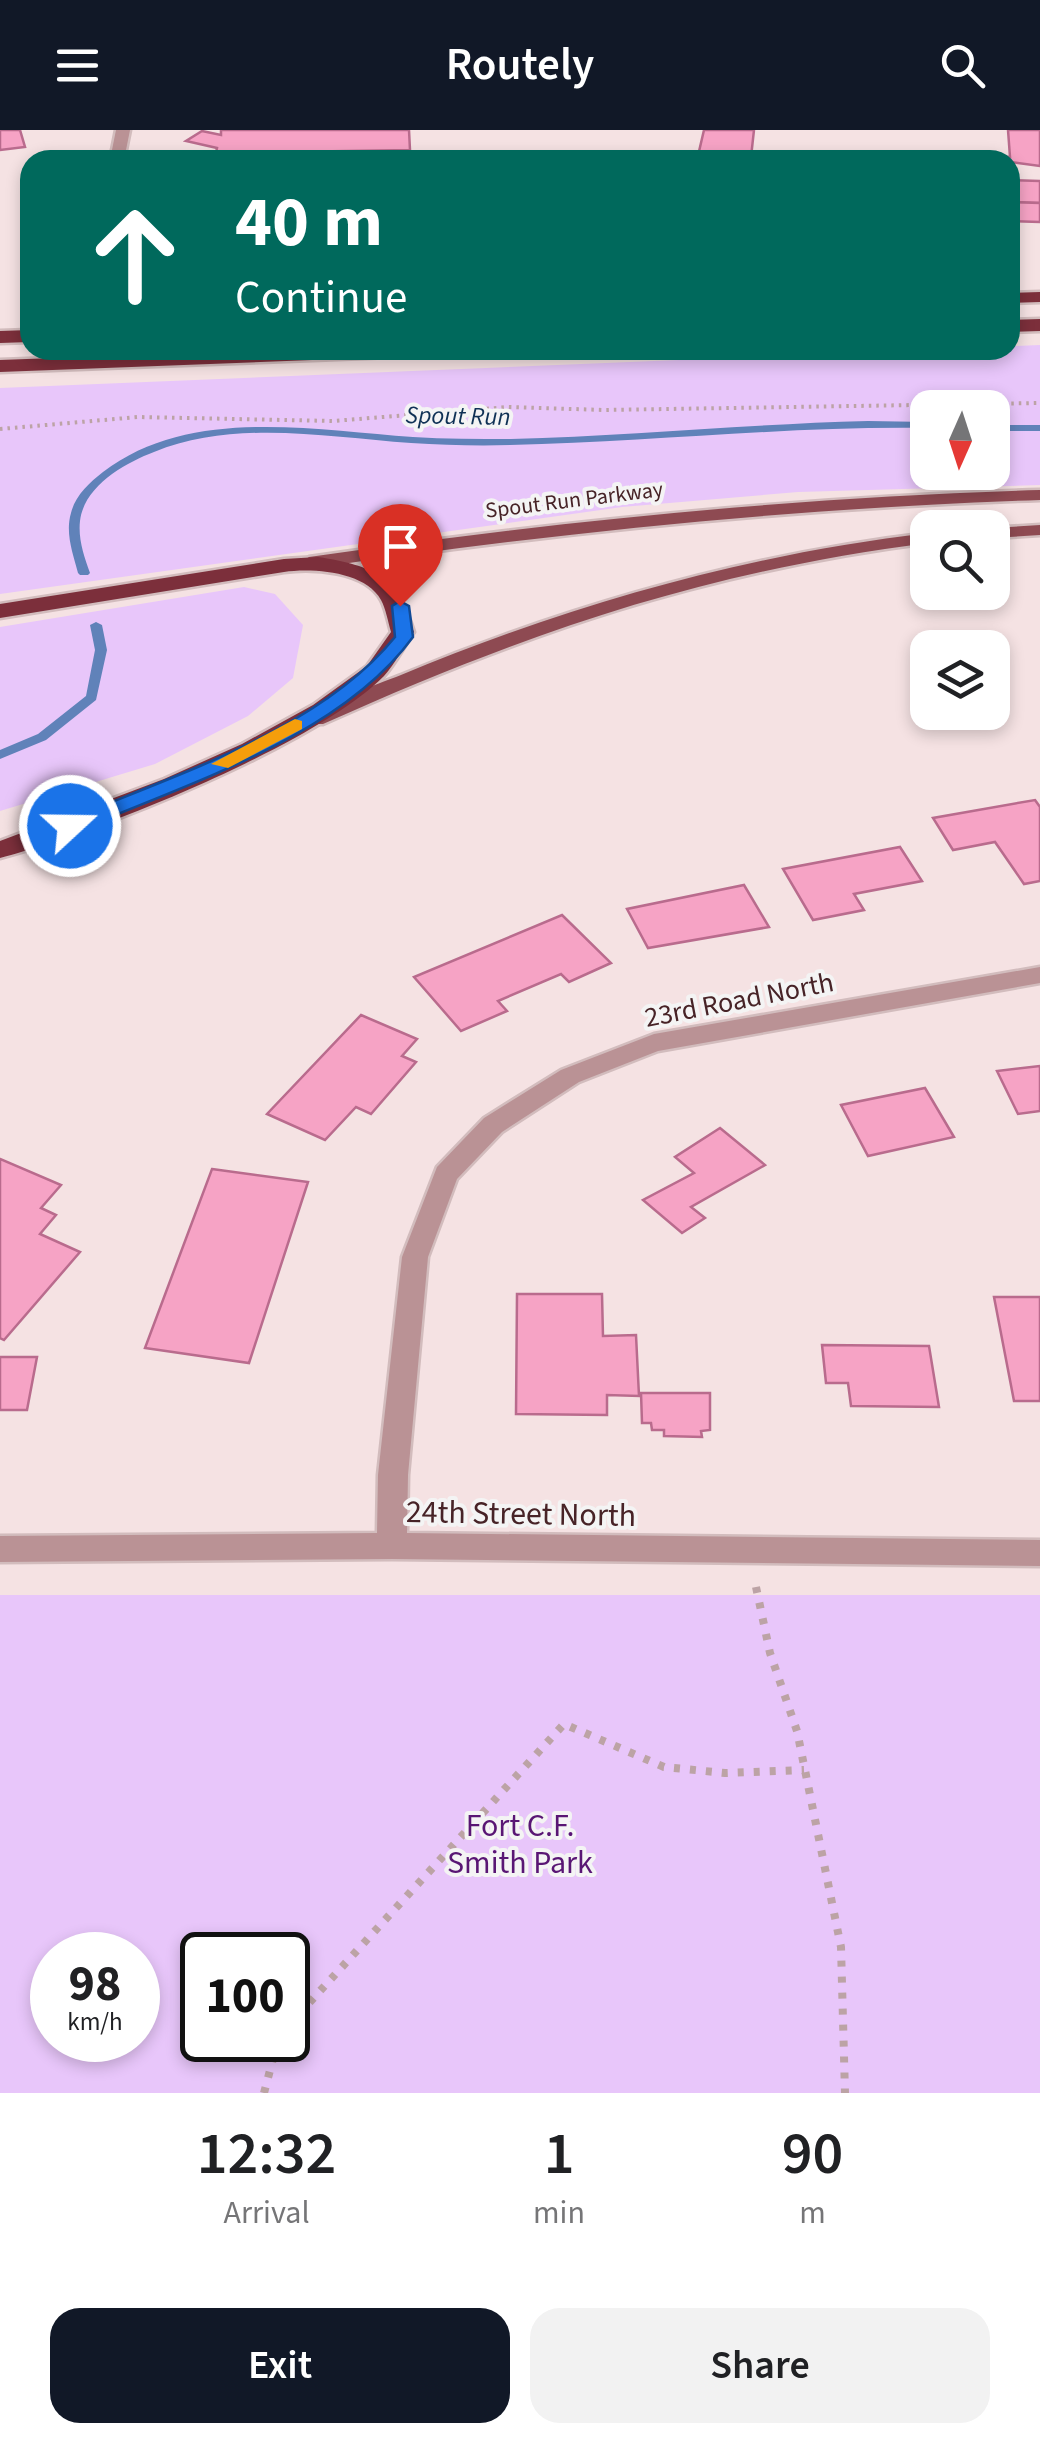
<!DOCTYPE html>
<style>
body{margin:0;font-family:"Source Sans 3",sans-serif;background:#f2f2f2;color:#202124;height:100vh;display:flex;flex-direction:column;font-size:38px;white-space:nowrap}
*{box-sizing:border-box;margin:0}
p{font-size:32px;color:#757577}
.icon{flex:none;width:55px;height:55px;fill:none;stroke:currentColor;stroke-width:2;stroke-linecap:round;stroke-linejoin:round}
.map{position:relative;height:1963px;overflow:hidden}
.details{display:flex;flex-direction:column;background:#fff;flex:1}
.details>*{flex:none}
.hud{position:absolute;left:20px;top:20px;width:1000px;height:210px;border-radius:30px;box-shadow:0 5px 15px #0003;background:#00695c;color:#fff;overflow:hidden}
.needle{width:65px;rotate:183deg}
.buttons{position:absolute;left:910px;top:260px;display:grid;gap:20px}
.buttons a{display:grid;place-items:center;width:100px;height:100px;border-radius:20px;background:#fff;box-shadow:0 5px 15px #0003;font-size:50px}
.speed{position:absolute;left:30px;top:1802px;display:flex;gap:20px;font-size:50px;font-weight:700;text-align:center}
.speed>*{display:grid;place-content:center;width:130px;height:130px;border-radius:50%;background:#fff;box-shadow:0 5px 15px #0003;line-height:1}
.speed small{font-size:25px;font-weight:400}
.speed .limit{border:5px solid #111;border-radius:15px;background:#fff;color:#111}
.pin{position:absolute;display:grid;place-items:center;width:85px;height:85px;color:#fff;margin:-102px -42px;border-radius:50% 50% 50% 0;rotate:-45deg;box-shadow:0 0 10px #0007}
.pin .icon{rotate:45deg}
.me{position:absolute;width:110px;margin:-55px;rotate:69deg;stroke-linejoin:round;filter:drop-shadow(0 0 8px #0008)}
.turn{display:flex;align-items:center;gap:35px;height:210px;padding:0 50px;font-size:45px}
.turn .icon{width:130px;height:130px;stroke-width:2.5}
.turn b{display:block;font-size:70px;line-height:85px}
.eta{display:flex;justify-content:space-evenly;align-items:center;height:170px;text-align:center}
.eta b{font-size:60px;font-weight:600;line-height:70px}
.button{display:flex;gap:20px;margin-top:auto;padding:20px 50px}
.button a{flex:1;height:115px;border-radius:30px;background:#111827;color:#fff;font-size:40px;font-weight:600;line-height:115px;text-align:center}
.button a+a{background:#f2f2f2;color:#202124}
header{display:flex;justify-content:space-between;align-items:center;height:130px;padding:0 50px;background:#111827;color:#fff;font-size:45px;font-weight:600}
.map>svg:first-child{display:block}
.green{fill:#e8c6fa;fill-rule:evenodd}
.lines{fill:none;stroke-linecap:round;stroke-linejoin:round}
.stream{fill:#6082b9;fill-rule:evenodd}
.building{fill:#f6a3c5;stroke:#b96b8d;stroke-width:2.5}
.minor-casing{stroke:#d2bcbd;stroke-width:5}
.major-casing{stroke:#d2bcbd;stroke-width:5}
.highway-casing{stroke:#d2bcbd;stroke-width:5}
.path-far1{stroke:#bca3a5;stroke-width:4;stroke-dasharray:2.5 5;stroke-linecap:butt}
.path{stroke:#bca3a5;stroke-width:8;stroke-dasharray:6 10;stroke-linecap:butt}
.minor{fill:#ba9295;fill-rule:evenodd}
.major{fill:#8e4a52;fill-rule:evenodd}
.highway{fill:#7c2f3b;fill-rule:evenodd}
.route{fill:#1a73e8;stroke:#114b97;stroke-width:2.5}
.slow{fill:#f59e0b}
.labels{text-anchor:middle;stroke-width:8;stroke-linejoin:round;paint-order:stroke}
.far-street-label{font-size:22px;fill:#472327;stroke:#f4f4f4}
.far-water-label{font-size:25px;font-style:italic;fill:#0f3155;stroke:#f4f4f4}
.street-label{font-size:28px;fill:#472327;stroke:#f4f4f4}
.near-street-label{font-size:32px;fill:#472327;stroke:#f4f4f4}
.near-park-label{font-size:32px;fill:#591674;stroke:#f4f4f4}
</style>
<header><svg class="icon" aria-label="menu" viewBox="0 0 24 24"><path d="M4 6h16M4 12h16M4 18h16"/></svg>Routely<svg class="icon" aria-label="search" viewBox="0 0 24 24"><circle cx="10" cy="10" r="6"/><path d="M15 15l6 6"/></svg></header>
<div class="map">
<svg width="1040" height="1963" viewBox="0 0 1040 1963">
<rect width="100%" height="100%" fill="#f5e2e3"/>
<g class="green">
<path d="M1040 215V355L798 362 622 377 0 464V258ZM928 278H992V342H928Z"/>
<polygon points="244,457 275,464 303,495 293,548 248,586 155,634 0,681 0,497"/>
<path d="M0 1465H1040V1963H0ZM52 1825H138V1910H52ZM202 1825H288V1910H202Z"/>
</g>
<g class="lines">
<g class="stream">
<path d="M868 291 928 292V298C788 296 649 312 510 315 477 316 444 315 411 313 328 307 234 289 154 322 125 333 84 356 80 391 78 409 84 426 90 443L88 445H80L78 443C73 424 65 403 71 383 75 366 89 353 103 342 190 276 312 300 413 307 445 309 478 309 511 309 630 306 749 294 868 291Z"/>
<rect x="992" y="295" width="48" height="6"/>
<polygon points="96,492 102,495 107,520 96,570 46,610 0,629 0,620 38,604 86,566 95,520 90,495"/>
</g>
</g>
<g class="building">
<polygon points="0,0 20,0 25,17 0,20"/>
<polygon points="221,0 409,0 410,20 216,23 217,18 186,11 202,1 221,5"/>
<polygon points="704,0 754,0 751,27 765,30 697,30"/>
<polygon points="1008,0 1040,0 1040,36 996,30 995,26 1010,27"/>
<polygon points="1010,50 1040,51 1040,73 1010,72"/>
<polygon points="1010,72 1040,73 1040,92 1010,91"/>
<polygon points="1035,670 1040,677 1040,751 1024,754 995,712 953,720 933,688"/>
<polygon points="900,717 922,751 854,764 864,780 813,790 783,739"/>
<polygon points="744,755 769,797 648,818 627,779"/>
<polygon points="562,785 611,833 569,852 561,844 498,871 507,881 461,901 414,847"/>
<polygon points="361,885 417,909 402,926 416,932 371,984 356,977 325,1010 267,984"/>
<polygon points="1040,936 1040,981 1018,984 997,941"/>
<polygon points="925,958 954,1007 868,1026 841,975"/>
<polygon points="720,998 765,1035 691,1077 705,1088 682,1103 643,1070 694,1043 675,1027"/>
<polygon points="0,1029 61,1055 41,1078 56,1085 40,1104 80,1122 4,1210 0,1208"/>
<polygon points="212,1039 308,1052 249,1233 145,1218"/>
<polygon points="517,1164 602,1164 603,1206 636,1205 639,1266 607,1265 607,1285 516,1284"/>
<polygon points="994,1167 1040,1167 1040,1271 1014,1271"/>
<polygon points="822,1215 929,1216 939,1277 851,1276 848,1253 826,1253"/>
<polygon points="0,1227 37,1227 27,1280 0,1280"/>
<polygon points="641,1263 710,1263 710,1300 701,1301 702,1307 664,1306 664,1300 652,1300 651,1293 642,1293"/>
</g>
<g class="lines">
<defs>
<g id="minor">
<polygon points="116,0 130,0 124,30 110,30"/>
<polygon points="1040,837 1040,853 658,921 579,952 502,1002 457,1049 428,1127 408,1345 407,1403 1040,1410 1040,1436 392,1429 0,1432 0,1406 377,1403 378,1345 402,1127 437,1037 484,988 561,940 654,904"/>
</g>
<g id="major">
<path d="M1040 360V370C795 378 552 403 309 439L300 433 309 427C552 392 795 367 1040 360Z"/>
<polygon points="1040,395 1040,405 992,408 992,398"/>
<path d="M928 403V413C703 442 528 502 323 594H309L306 590C324 572 376 555 401 545 572 474 744 425 928 403Z"/>
</g>
<g id="highway">
<polygon points="1040,162 1040,172 1010,173 1010,163"/>
<polygon points="1040,189 1040,201 1010,202 1010,190"/>
<polygon points="30,200 30,212 0,213 0,201"/>
<polygon points="267,220 426,220 416,226 0,242 0,230"/>
<path d="M318 427C375 436 396 446 414 502 404 516 395 534 384 546 316 615 96 703 0 728V711L164 649 242 614 313 575 367 536 391 502C388 492 386 479 381 470 365 441 312 438 284 442L0 488V474L284 429Z"/>
</g>
</defs>
<use href="#minor" class="minor-casing"/>
<use href="#major" class="major-casing"/>
<use href="#highway" class="highway-casing"/>
<polyline class="path-far1" points="0,299 138,287 333,291 508,277 605,280 1040,273"/>
<g class="path">
<polyline points="756,1457 770,1523 797,1601 841,1817 845,1963"/>
<polyline points="288,1896 564,1594 664,1637 725,1643 804,1640"/>
<polyline points="264,1963 278,1910"/>
</g>
<use href="#minor" class="minor"/>
<use href="#major" class="major"/>
<use href="#highway" class="highway"/>
</g>
<path class="route" d="M400 471 409 476 413 507C340 607 188 653 77 701H63V692C173 645 319 601 395 507L392 476Z"/>
<polygon class="slow" points="295,589 302,591 302,599 228,638 211,634"/>
<g class="labels">
<g class="far-street-label">
<text transform="translate(574 369) rotate(-7)" y="8">Spout Run Parkway</text>
</g>
<g class="far-water-label">
<text transform="translate(458 285) rotate(1)" y="9">Spout Run</text>
</g>
<g class="street-label">
<text transform="translate(739 869) rotate(-11)" y="10">23rd Road North</text>
</g>
<g class="near-street-label">
<text transform="translate(521 1383) rotate(1)" y="11">24th Street North</text>
</g>
<g class="near-park-label">
<text x="520" y="1706">Fort C.F.<tspan x="520" dy="37">Smith Park</tspan></text>
</g>
</g>
</svg>
<div class="buttons">
<a><svg class="needle" viewBox="-14 -14 28 28"><path d="M0-13l5 13h-10z" fill="#e53935"/><path d="M0 13l5-13h-10z" fill="#757577"/></svg></a>
<a><svg class="icon" aria-label="search" viewBox="0 0 24 24"><circle cx="10" cy="10" r="6"/><path d="M15 15l6 6"/></svg></a>
<a><svg class="icon" aria-label="layers" viewBox="0 0 24 24"><path d="M12 4l9 5-9 5-9-5zM3 14l9 5 9-5"/></svg></a>
</div>
<div class="speed"><div>98<small>km/h</small></div><div class="limit">100</div></div>
<div class="pin" style="left:400px;top:476px;background:#d93025"><svg class="icon" aria-label="arrive" viewBox="0 0 24 24"><path d="M6 21V4h12l-3 4 3 4H6"/></svg></div>
<svg class="me" style="left:70px;top:696px" viewBox="-20 -20 40 40"><circle r="17" fill="#1a73e8" stroke="#fff" stroke-width="3"/><path d="M0-11L8 9 0 5-8 9z" fill="#fff"/></svg>
<div class="hud">
<div class="turn"><svg class="icon" aria-label="ahead" viewBox="0 0 24 24"><path d="M12 20V5M6 11l6-6 6 6"/></svg><div><b>40 m</b>Continue</div></div>
</div>
</div>
<section class="details">
<div class="eta">
<div><b>12:32</b><p>Arrival</p></div>
<div><b>1</b><p>min</p></div>
<div><b>90</b><p>m</p></div>
</div>
<div class="button"><a>Exit</a><a>Share</a></div>
</section>
